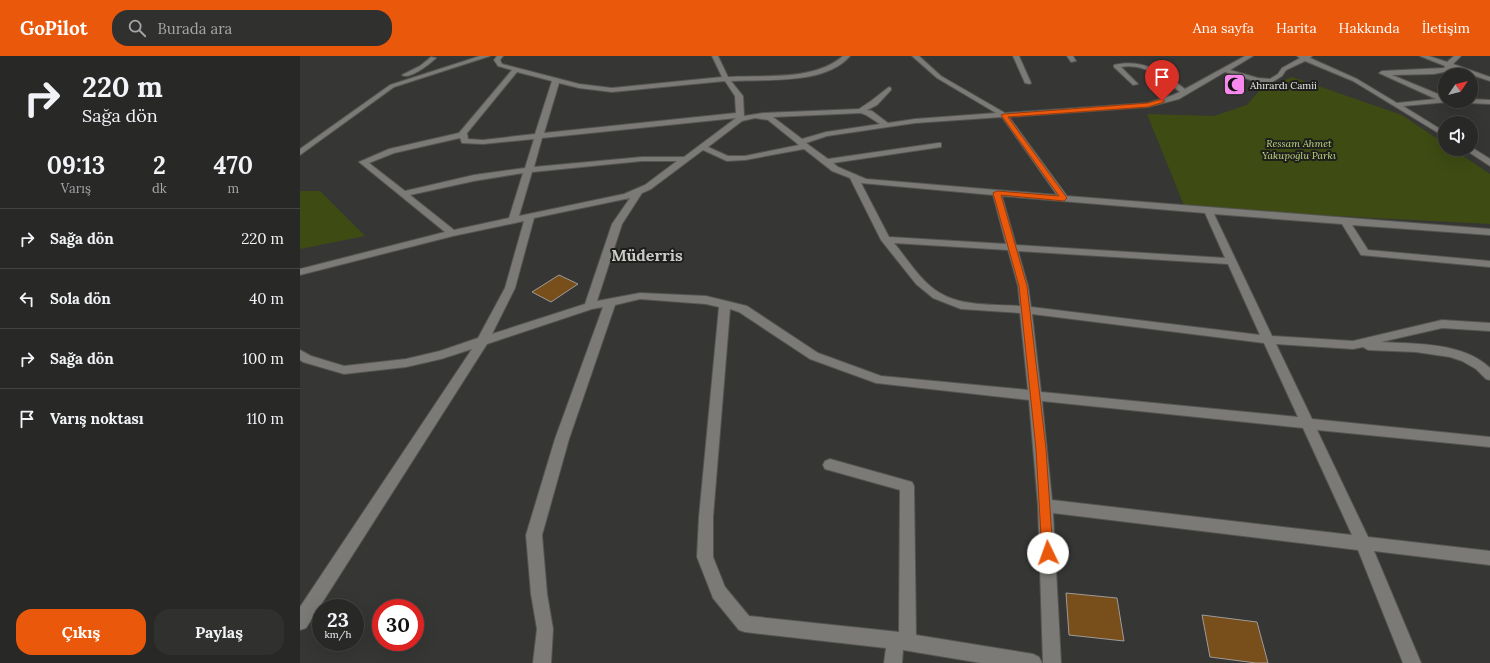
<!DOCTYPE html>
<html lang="tr">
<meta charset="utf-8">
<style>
body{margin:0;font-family:Lora,serif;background:#30302f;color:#f1f3f6;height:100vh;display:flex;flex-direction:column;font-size:15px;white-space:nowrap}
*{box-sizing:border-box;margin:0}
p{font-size:13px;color:#a5a6a7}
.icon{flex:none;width:22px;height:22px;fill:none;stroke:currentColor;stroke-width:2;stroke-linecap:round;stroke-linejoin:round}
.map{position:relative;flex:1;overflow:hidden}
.side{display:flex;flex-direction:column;background:#282827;width:300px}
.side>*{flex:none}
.guide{background:#282827;color:#f1f3f6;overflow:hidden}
.needle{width:26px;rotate:55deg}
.tools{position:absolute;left:1138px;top:12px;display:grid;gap:8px}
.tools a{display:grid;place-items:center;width:40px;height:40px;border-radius:50%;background:#282827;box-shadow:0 4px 16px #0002,0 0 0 1px #444;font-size:20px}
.speed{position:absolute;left:12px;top:543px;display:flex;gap:8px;font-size:20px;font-weight:700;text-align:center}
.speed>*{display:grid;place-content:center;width:52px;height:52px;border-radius:50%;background:#282827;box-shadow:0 4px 16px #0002,0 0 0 1px #444;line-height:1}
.speed small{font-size:10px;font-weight:400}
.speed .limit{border:6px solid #d22;background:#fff;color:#111}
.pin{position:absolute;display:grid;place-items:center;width:34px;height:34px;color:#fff;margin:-41px -17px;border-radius:50% 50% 50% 0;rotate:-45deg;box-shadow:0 0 4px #0007}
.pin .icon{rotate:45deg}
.me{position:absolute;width:44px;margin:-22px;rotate:357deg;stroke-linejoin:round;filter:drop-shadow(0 0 3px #0008)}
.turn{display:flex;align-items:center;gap:14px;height:84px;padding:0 16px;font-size:18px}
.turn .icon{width:52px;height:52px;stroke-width:2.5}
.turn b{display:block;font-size:28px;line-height:34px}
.eta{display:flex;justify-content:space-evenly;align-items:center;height:68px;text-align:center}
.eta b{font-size:24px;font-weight:800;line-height:28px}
.action{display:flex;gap:8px;margin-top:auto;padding:8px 16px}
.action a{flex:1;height:46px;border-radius:16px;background:#ea580c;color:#fff;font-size:16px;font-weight:800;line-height:46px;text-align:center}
.action a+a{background:#30302f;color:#f1f3f6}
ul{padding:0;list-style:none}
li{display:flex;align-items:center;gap:12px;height:60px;padding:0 16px;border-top:1px solid #444}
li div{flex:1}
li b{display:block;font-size:15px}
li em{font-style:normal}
header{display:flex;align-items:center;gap:24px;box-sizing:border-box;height:56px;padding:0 20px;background:#ea580c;color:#fff}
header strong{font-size:19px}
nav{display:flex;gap:22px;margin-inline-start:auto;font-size:14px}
.search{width:280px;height:36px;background:#30302f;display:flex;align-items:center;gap:10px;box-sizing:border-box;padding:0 14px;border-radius:16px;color:#a5a6a7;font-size:15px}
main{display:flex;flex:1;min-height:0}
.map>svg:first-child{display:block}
.green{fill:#3e4b13}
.building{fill:#784e1b;stroke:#9e9b99}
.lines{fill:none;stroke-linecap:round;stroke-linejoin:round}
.minor-casing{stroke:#545451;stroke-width:2}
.minor{fill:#7b7a77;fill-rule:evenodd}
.route{fill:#ea580c;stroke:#983908}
.labels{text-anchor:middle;stroke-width:4;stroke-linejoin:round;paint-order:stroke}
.far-poi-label{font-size:10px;fill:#ececea;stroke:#1e1e1c;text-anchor:start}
.far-park-label{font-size:10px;font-style:italic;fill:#c0d880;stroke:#1e1e1c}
.district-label{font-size:16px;font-weight:bold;fill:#cbcbc8;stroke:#1e1e1c}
</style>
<header>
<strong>GoPilot</strong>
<div class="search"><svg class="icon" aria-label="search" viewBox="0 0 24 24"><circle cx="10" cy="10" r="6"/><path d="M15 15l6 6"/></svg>Burada ara</div>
<nav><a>Ana sayfa</a><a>Harita</a><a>Hakkında</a><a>İletişim</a></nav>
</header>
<main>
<section class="side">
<div class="guide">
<div class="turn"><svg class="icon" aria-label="right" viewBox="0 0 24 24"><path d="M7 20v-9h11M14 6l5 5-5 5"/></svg><div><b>220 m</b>Sağa dön</div></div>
</div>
<div class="eta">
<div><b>09:13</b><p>Varış</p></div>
<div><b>2</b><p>dk</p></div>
<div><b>470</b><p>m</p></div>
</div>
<ul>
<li><svg class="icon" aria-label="right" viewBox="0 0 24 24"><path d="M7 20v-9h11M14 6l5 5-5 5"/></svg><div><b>Sağa dön</b></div><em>220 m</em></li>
<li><svg class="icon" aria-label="left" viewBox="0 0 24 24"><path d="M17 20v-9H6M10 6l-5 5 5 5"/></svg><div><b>Sola dön</b></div><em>40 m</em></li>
<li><svg class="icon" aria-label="right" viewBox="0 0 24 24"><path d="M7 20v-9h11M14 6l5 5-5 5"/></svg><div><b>Sağa dön</b></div><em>100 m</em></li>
<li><svg class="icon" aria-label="arrive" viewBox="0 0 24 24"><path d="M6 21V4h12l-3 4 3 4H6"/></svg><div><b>Varış noktası</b></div><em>110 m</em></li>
</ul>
<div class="action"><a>Çıkış</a><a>Paylaş</a></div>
</section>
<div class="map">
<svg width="1190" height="607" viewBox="0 0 1190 607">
<rect width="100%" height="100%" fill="#363634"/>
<g class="green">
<polygon points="992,21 1102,59 1145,88 1145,93 1153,93 1190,118 1190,168 885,152 847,58 914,60 947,49 960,34"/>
<polygon points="0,135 20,135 65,180 0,193"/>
</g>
<g class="building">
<polygon points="259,219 278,228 251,246 232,236"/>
<polygon points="766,537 817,542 824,585 769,579"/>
<polygon points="902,559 957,566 968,607 956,607 910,601"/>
</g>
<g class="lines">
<defs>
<g id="minor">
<polygon points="180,0 190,0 94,31 0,99 0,93 90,29"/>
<path d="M197 0H203L200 4 202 8 279 28 312 32 422 21 412 0H418L428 21C465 19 514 25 543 0H550C525 29 467 23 431 25L443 40 444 60 463 57 559 53 571 45 589 31 591 32V34L577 49 567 54 572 55 588 67 615 63 696 57 637 22 612 0H619L641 20 705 57 848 47 873 39 880 36C863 22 844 7 821 11L838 28 833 29 814 11V9C842 2 863 16 885 33L945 0H953L930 14 958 22 970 23 978 18 982 12 1000 2 997 0H1012L1010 2 1057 23 1097 47 1136 43 1079 17 1082 15 1144 12 1145 10 1120 0H1129L1147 6 1154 0H1161L1153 8 1190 21V25L1151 12 1149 15 1134 18 1092 19 1145 41V45L1148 46 1103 50 1145 76V81L1053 25 1005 5 986 14 982 20 971 27 957 26 925 16 879 43 848 51 709 61 767 140 1190 173V179L1052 169 1068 194 1190 205V211L1061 199 1042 168 914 158 972 280 1053 285 1142 264 1190 267V275L1142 272 1081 286C1116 288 1163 286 1190 312V324L1186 323 1176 313 1162 305 1150 301 1116 296 1068 294 1063 291 1053 293 976 288 1012 363 1190 381V391L1017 374 1068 481 1190 495V509L1074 495 1121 607H1103L1058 494 753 457 761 607H743L738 450 729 344 576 327 510 303 439 256 430 253 413 461V501L425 531 449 560 599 576 600 434 525 413 523 409 525 405 530 403 612 426 614 430 616 579 733 598 739 601 742 607H681L603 594 602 607H584L586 592 445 576 439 574 413 542 397 501 399 461 419 251 406 248 340 243 315 249 269 383 242 479 247 538 253 573 251 607H233L237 573 231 538 226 479 255 383 303 251 292 253 187 288 6 572 0 574V551L172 293 141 303 106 311 44 318 3 306 0 304V294L11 300 44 310 106 303 140 295 178 282 205 232 224 165 153 180 0 219V213L145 176 59 106 89 93 159 77 212 14 198 10 194 4ZM217 16 252 25 235 78 183 84 168 83 167 77ZM425 25 435 40 436 57 244 77 259 27 279 32 312 36ZM561 57 566 59 580 68 526 76 502 83 473 61ZM702 61 757 139 566 123 538 111 533 107 641 91V87H638L528 103 506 87 527 80 615 67ZM436 62 384 101H342L234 111 242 82ZM455 62 468 64 499 89 445 100H428L408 91 442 65ZM160 82 162 87 183 88 234 83 225 112 174 119 105 135 69 107 94 97ZM504 93 532 115 550 122 581 184 616 228 633 242 661 253 720 257 728 334 581 320 518 297 447 250 406 240 340 237 297 245 322 168 342 137 351 133 403 94 427 105 445 104ZM342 105H377L345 129 324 138 219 160 232 116ZM223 117 209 162 154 174 110 139 174 125ZM561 127 693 139 706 188 589 181ZM702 140 905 157 925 202 716 189ZM330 142 312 168 285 248 192 278 215 232 234 162ZM594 187 708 194 718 230 720 250C695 248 663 251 640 237 621 226 608 204 594 187ZM718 195 928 208 960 279 731 251 728 230ZM732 258 964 287 998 361 741 336ZM742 345 1003 372 1052 479 752 444Z"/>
<polygon points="713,0 719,0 731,27 730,28 725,27"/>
<polygon points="767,0 773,0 776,5 771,6"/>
<path d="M131 1 136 2C130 8 109 24 102 19L120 10Z"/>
<polygon points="1171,43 1190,44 1190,48 1168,47 1167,45 1171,45"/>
<polygon points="1171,91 1190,103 1190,110 1164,93 1171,93"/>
</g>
</defs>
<use href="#minor" class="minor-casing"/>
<use href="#minor" class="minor"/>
</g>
<polygon class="route" points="862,43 864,44 864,46 848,51 708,61 767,142 764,145 701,139 727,230 746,393 753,497 752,501 748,502 743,501 742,497 736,393 719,230 693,137 697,135 759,140 701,59 704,58 848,47"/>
<defs>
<symbol id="mosque-square" viewBox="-11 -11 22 22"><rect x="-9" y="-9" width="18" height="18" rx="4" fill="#f788ec" stroke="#1e1e1c"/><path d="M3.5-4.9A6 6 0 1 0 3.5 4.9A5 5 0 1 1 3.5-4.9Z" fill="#111"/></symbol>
</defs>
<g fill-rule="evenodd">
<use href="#mosque-square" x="922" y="16" width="25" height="25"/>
</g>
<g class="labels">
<g class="far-poi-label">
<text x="950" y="33">Ahırardı Camii</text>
</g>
<g class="far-park-label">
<text x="999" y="91">Ressam Ahmet<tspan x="999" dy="12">Yakupoğlu Parkı</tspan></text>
</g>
<g class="district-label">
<text x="347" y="205">Müderris</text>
</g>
</g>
</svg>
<div class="tools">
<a><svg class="needle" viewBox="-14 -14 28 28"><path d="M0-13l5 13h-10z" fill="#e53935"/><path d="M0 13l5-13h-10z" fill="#a5a6a7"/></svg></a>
<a><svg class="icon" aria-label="sound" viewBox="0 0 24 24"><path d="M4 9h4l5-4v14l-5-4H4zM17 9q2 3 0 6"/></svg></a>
</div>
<div class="speed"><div>23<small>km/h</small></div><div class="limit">30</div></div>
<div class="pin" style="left:862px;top:45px;background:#d93025"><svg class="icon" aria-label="arrive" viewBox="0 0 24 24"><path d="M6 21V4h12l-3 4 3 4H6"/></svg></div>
<svg class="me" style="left:748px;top:497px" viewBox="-20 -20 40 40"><circle r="19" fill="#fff"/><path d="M0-13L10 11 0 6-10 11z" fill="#ea580c"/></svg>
</div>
</main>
